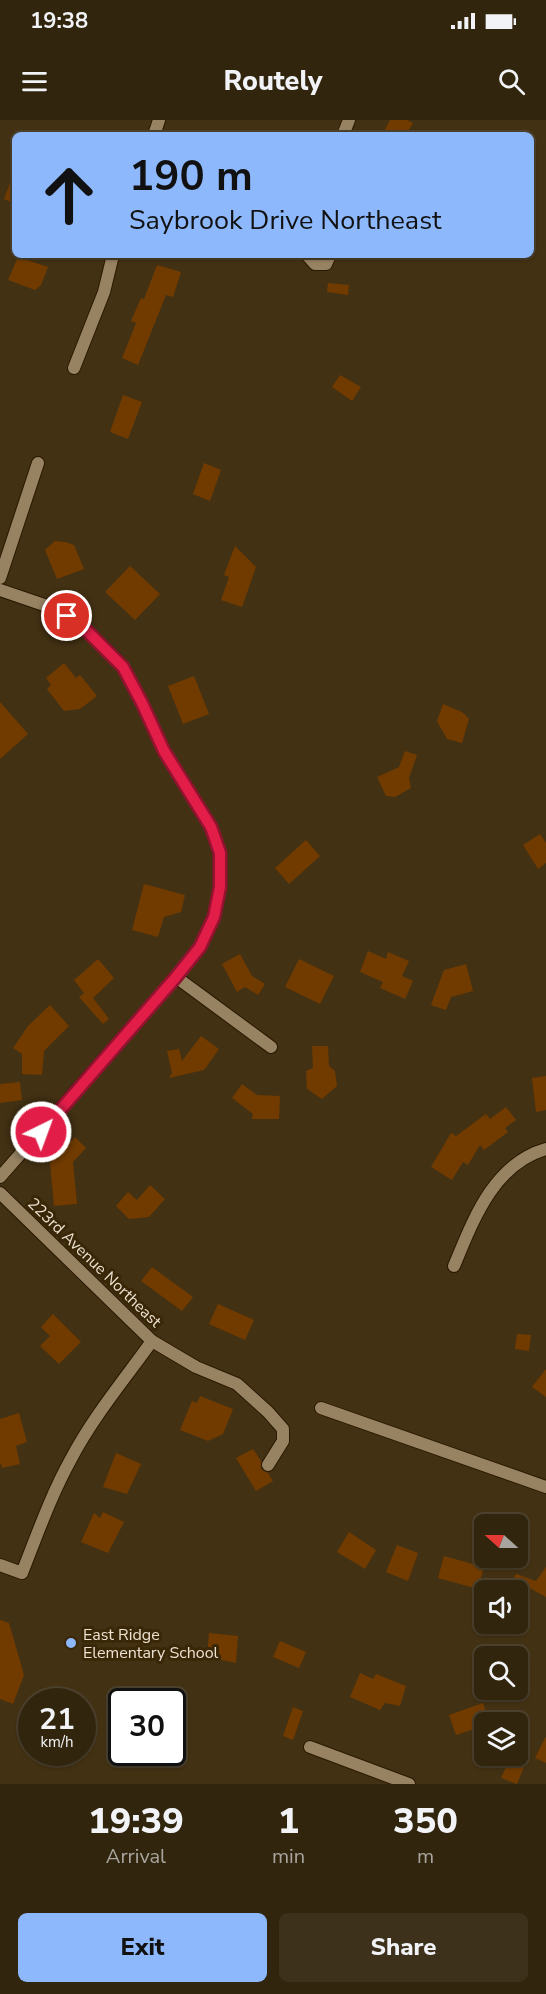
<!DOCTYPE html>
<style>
body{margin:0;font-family:"Nunito Sans",sans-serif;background:#3d311c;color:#f1f3f6;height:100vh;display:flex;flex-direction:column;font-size:22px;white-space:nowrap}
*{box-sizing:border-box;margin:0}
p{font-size:20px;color:#a8a59e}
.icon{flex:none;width:33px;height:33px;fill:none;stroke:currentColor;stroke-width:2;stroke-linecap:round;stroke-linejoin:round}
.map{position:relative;height:1664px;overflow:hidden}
.drawer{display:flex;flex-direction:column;background:#32250e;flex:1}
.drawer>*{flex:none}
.banner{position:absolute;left:12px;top:12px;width:522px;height:126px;border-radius:9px;box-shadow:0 2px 4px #0004,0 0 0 2px #4d422e;background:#8db9fc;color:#111;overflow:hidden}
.needle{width:39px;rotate:291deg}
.controls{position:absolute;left:474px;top:1394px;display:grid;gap:12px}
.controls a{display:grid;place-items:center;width:54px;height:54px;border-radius:9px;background:#32250e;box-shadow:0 2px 4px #0004,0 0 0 2px #4d422e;font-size:30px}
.speed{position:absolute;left:18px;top:1568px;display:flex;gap:12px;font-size:30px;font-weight:700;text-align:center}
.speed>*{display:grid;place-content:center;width:78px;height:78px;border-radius:50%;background:#32250e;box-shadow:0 2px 4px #0004,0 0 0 2px #4d422e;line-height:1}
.speed small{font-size:15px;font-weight:400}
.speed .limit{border:3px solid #111;border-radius:9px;background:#fff;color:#111}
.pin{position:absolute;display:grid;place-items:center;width:51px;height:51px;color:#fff;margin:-26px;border:3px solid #fff;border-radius:50%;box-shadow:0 2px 6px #0007}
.me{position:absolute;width:66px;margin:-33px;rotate:42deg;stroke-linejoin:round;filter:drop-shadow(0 0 4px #0008)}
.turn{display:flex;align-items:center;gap:21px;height:126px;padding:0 18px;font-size:27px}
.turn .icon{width:78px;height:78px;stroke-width:2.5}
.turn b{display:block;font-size:42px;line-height:51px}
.eta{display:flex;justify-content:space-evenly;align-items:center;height:102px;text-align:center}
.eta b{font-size:36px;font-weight:800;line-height:42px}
.cta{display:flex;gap:12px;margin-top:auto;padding:12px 18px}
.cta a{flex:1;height:69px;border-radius:9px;background:#8db9fc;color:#111;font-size:24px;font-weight:800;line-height:69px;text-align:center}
.cta a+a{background:#3d311c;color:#f1f3f6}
.status{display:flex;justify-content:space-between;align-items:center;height:42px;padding:0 30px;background:#32250e;direction:ltr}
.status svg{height:16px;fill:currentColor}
header{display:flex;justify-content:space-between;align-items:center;height:78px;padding:0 18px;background:#32250e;font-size:27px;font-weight:800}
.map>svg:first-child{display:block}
.building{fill:#713b00}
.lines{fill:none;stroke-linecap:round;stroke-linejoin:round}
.minor-casing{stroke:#291900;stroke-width:14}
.minor{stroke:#978262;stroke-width:12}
.route-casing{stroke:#92132f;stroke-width:15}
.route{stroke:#e11d48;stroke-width:10}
.poi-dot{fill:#8db9fc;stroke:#392707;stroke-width:2}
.labels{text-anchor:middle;stroke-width:6;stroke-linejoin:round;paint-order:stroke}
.street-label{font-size:16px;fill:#ede2d1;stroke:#392707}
.poi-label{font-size:16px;fill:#ede2d1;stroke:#392707;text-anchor:start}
</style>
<div class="status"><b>19:38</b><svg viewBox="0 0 49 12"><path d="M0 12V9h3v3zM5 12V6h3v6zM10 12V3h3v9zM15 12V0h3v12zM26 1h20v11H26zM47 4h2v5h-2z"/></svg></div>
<header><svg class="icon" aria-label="menu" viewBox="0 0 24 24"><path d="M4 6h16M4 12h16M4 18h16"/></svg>Routely<svg class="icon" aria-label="search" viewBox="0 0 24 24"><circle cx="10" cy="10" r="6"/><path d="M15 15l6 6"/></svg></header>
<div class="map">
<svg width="546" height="1664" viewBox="0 0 546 1664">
<rect width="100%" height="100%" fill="#433113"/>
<g class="building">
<polygon points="390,0 407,0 413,3 406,15 382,15"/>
<polygon points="14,52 15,52 15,84 4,79"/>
<polygon points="18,137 48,147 41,165 35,170 8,160"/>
<polygon points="157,145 181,152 173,177 166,175 138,245 122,238 136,203 131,201 141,178 144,179"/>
<polygon points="328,163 349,165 348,175 327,172"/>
<polygon points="340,255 361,267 352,281 332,267"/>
<polygon points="123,275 142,282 128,319 110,312"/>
<polygon points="204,343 221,350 210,381 193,374"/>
<polygon points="55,421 65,422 74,425 84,449 57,459 45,430"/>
<polygon points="235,426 256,447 242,487 221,480 229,457 224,455"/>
<polygon points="130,446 160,474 135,500 105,472"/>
<polygon points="64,543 76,558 80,555 97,576 80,589 64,591 47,569 51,565 46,558"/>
<polygon points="194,556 209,594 183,604 168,566"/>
<polygon points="0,582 28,614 0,639"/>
<polygon points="443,584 462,592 469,599 462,623 447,619 437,601"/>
<polygon points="405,631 417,635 409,658 411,668 395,677 386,676 377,657 399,647"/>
<polygon points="540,714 546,723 546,743 538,749 523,725"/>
<polygon points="306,720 320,736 289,764 275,748"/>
<polygon points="144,764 185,775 181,792 164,797 158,817 132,810"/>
<polygon points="368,831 386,839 388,832 409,841 402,856 413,861 405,879 380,868 383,862 360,852"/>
<polygon points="240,834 252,856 265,864 258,875 245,867 237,872 222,844"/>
<polygon points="98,839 114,858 93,878 109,899 103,904 79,877 84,873 74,860"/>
<polygon points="299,839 334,856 320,884 285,867"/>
<polygon points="466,844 473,871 451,877 446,890 431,885 444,850"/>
<polygon points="50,885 69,906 44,931 42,955 22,954 22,934 13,928 28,906"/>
<polygon points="201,916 219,929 204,950 169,958 172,953 167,931 179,929 182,941"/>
<polygon points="312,926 328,926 329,946 335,951 337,966 322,979 307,969 306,951 313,948"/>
<polygon points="546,956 546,990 536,992 532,958"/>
<polygon points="20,962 22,980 0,983 0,964"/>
<polygon points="242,964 257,975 280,976 279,999 252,999 253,994 232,978"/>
<polygon points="506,987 516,1000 505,1008 508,1012 484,1030 480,1025 468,1045 463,1042 452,1060 431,1047 451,1013 456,1016 486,994 490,999"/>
<polygon points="75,1017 86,1028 73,1042 77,1084 54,1086 50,1043"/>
<polygon points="150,1065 165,1079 149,1097 129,1099 116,1086 128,1072 137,1080"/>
<polygon points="152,1147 193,1177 182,1191 141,1161"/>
<polygon points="218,1184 254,1200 245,1220 209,1204"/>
<polygon points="53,1194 81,1222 59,1244 40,1226 50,1216 41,1207"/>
<polygon points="517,1214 531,1215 529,1231 515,1229"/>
<polygon points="546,1249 546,1277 532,1267"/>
<polygon points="200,1276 233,1289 223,1314 208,1321 180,1310 192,1281 197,1283"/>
<polygon points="19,1293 27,1322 16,1326 20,1344 2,1348 0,1342 0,1299"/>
<polygon points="253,1329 261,1341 261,1349 268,1353 273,1361 256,1371 236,1338"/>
<polygon points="116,1333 141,1344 127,1374 103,1367"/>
<polygon points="103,1392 124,1402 108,1433 81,1422 94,1393 100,1398"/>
<polygon points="349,1412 376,1430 365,1449 337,1432"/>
<polygon points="397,1425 418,1433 408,1461 386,1452"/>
<polygon points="444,1436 484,1447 478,1469 438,1458"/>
<polygon points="546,1447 546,1477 513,1459 516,1454 536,1461"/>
<polygon points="0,1500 9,1503 24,1555 13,1584 0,1579"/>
<polygon points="209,1513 238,1516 236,1543 207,1537"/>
<polygon points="280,1521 306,1532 299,1548 273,1537"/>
<polygon points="360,1553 373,1559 376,1554 406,1566 400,1586 385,1583 380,1590 350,1577"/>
<polygon points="483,1583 489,1602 484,1602 484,1606 456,1615 449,1595"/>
<polygon points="293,1587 303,1591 293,1620 283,1616"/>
<polygon points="546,1616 546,1643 535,1638"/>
<polygon points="510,1638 525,1644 517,1664 501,1658"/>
</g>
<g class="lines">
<defs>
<g id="minor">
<polyline points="154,15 159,0"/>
<polyline points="343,15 349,0"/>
<polyline points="307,135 315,144 326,144 330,135"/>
<polyline points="74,248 104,172 113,135"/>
<polyline points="0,458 38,343"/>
<polyline points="0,470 53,488 80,504 115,538 123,547 142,583 164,631 211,707 220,733 220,767 214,797 200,827 176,857 0,1057"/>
<polyline points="176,857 271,927"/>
<polyline points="0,1073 152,1221 196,1247 237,1264 268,1292 283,1309 283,1321 268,1345"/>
<path d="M454 1146C473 1101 493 1044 546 1029"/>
<polyline points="321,1288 546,1367"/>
<path d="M0 1445 22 1453C37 1415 51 1375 71 1339 93 1297 124 1260 152 1221"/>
<polyline points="310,1627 409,1664"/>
</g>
</defs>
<use href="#minor" class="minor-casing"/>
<use href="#minor" class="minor"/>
</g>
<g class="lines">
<defs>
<polyline id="route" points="41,1012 176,857 200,827 214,797 220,767 220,733 211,707 164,631 142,583 123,547 80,504 67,496"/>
</defs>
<use href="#route" class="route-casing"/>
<use href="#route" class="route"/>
</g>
<circle class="poi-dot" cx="71" cy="1523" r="6"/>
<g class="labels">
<g class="street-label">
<text transform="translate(95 1142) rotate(44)" y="6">223rd Avenue Northeast</text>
</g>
<g class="poi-label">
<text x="83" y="1520">East Ridge<tspan x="83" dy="18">Elementary School</tspan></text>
</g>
</g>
</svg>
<div class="controls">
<a><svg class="needle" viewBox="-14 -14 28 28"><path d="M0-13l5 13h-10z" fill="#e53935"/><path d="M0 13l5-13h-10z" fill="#a8a59e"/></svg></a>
<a><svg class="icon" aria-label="sound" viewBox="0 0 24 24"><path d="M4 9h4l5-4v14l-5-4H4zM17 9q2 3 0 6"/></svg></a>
<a><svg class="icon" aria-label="search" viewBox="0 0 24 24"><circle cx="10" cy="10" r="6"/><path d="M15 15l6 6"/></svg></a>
<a><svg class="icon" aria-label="layers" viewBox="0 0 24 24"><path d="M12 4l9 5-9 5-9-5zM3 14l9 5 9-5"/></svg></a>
</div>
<div class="speed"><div>21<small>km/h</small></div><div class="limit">30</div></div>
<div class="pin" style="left:67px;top:496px;background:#d93025"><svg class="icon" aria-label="arrive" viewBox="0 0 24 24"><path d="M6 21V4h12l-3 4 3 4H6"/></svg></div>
<svg class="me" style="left:41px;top:1012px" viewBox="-20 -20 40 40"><circle r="17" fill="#e11d48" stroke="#fff" stroke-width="3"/><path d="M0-11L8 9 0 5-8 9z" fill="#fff"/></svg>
<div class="banner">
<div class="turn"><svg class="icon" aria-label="ahead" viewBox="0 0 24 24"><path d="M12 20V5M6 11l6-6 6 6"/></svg><div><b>190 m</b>Saybrook Drive Northeast</div></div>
</div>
</div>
<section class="drawer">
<div class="eta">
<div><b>19:39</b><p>Arrival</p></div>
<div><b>1</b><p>min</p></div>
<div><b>350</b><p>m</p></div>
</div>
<div class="cta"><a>Exit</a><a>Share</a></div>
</section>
